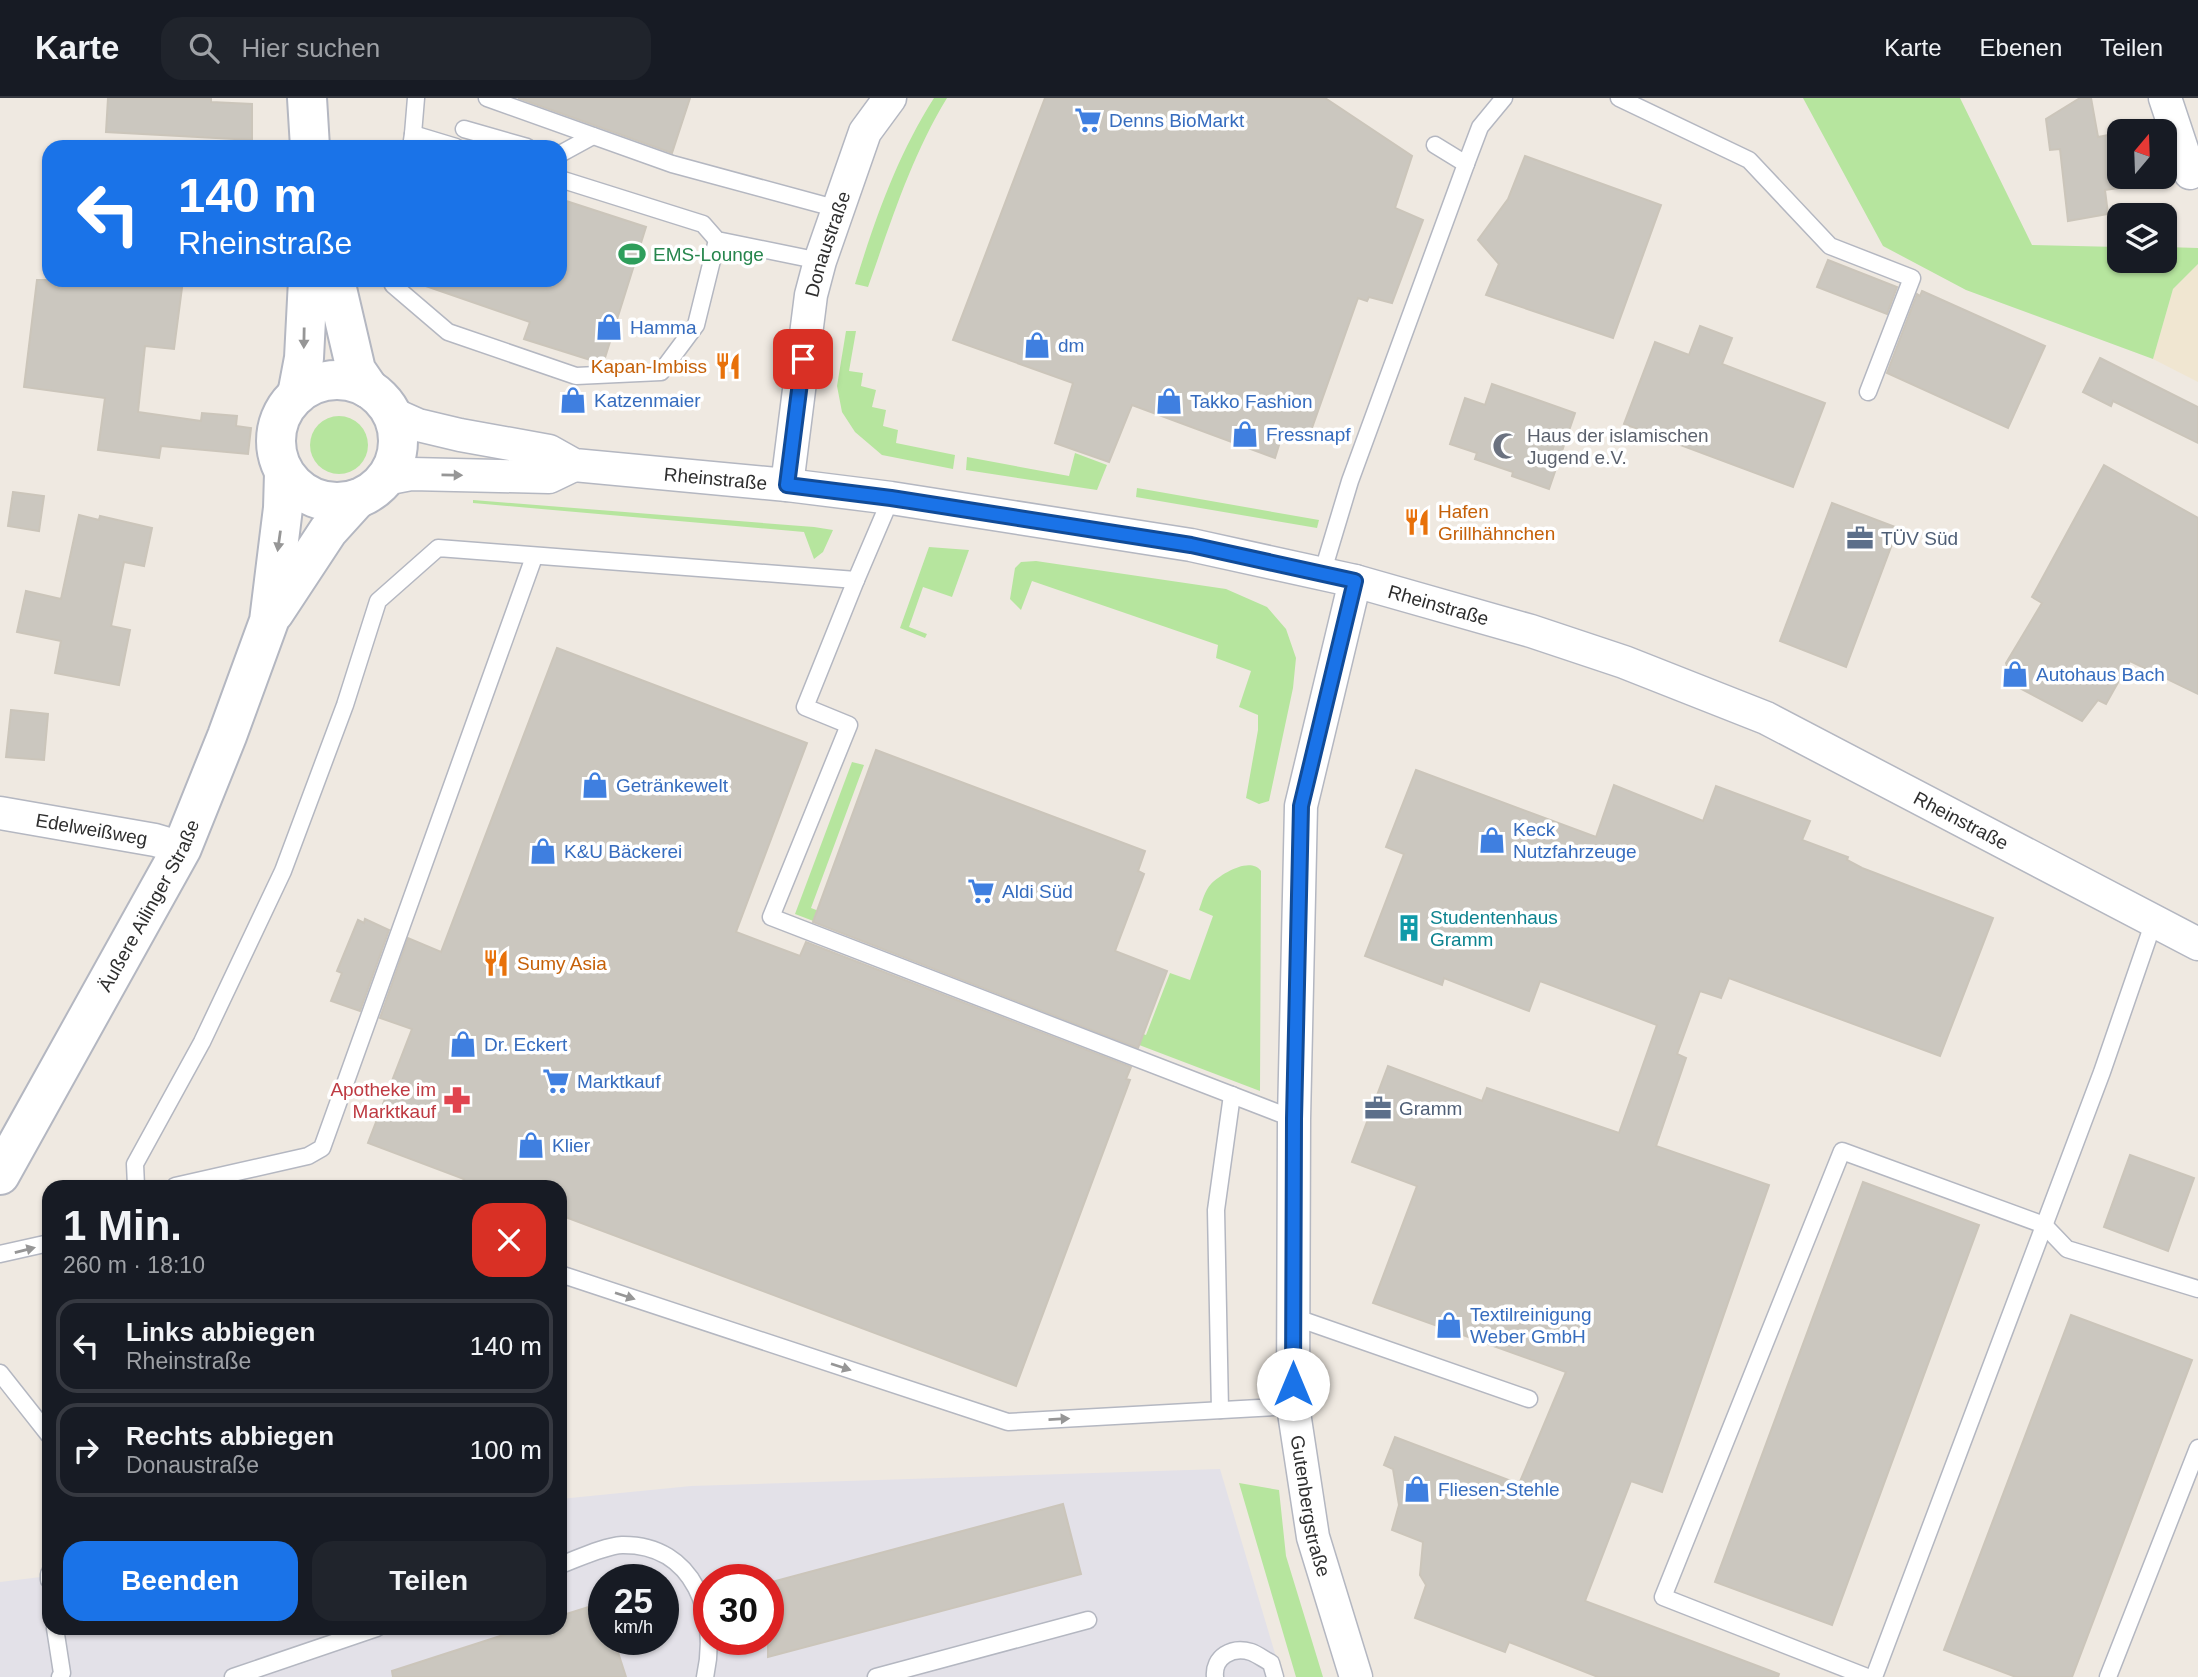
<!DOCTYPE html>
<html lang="de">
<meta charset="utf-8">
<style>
body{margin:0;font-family:Helvetica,sans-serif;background:#20242c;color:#f1f3f6;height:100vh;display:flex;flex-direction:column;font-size:26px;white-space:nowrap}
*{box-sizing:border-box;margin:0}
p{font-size:23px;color:#9ea1a6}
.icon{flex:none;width:38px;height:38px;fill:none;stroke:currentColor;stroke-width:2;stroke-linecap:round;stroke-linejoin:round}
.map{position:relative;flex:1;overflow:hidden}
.side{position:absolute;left:42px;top:1082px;width:525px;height:455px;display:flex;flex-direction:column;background:#171b24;border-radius:21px;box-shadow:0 2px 5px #0004}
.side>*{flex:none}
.guide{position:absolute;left:42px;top:42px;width:525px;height:147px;border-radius:21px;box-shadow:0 2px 5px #0004;background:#1a73e8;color:#fff;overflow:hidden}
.needle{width:46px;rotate:19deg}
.tools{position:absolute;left:2107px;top:21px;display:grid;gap:14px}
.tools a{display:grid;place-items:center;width:70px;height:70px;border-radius:14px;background:#171b24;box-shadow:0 2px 5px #0004;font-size:35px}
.speed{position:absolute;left:588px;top:1466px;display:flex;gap:14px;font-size:35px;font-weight:700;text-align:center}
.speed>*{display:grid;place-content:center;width:91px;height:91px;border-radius:50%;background:#171b24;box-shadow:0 2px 5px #0004;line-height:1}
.speed small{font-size:18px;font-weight:400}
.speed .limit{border:10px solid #d22;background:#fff;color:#111}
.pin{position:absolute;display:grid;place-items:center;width:60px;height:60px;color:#fff;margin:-30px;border-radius:14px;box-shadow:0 4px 10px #0006}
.me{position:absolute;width:77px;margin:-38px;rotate:0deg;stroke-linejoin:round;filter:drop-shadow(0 0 5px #0008)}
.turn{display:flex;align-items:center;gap:24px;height:147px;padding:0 21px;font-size:32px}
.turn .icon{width:91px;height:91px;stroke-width:2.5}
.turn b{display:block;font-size:49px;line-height:60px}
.round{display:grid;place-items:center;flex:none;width:74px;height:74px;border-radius:21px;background:#20242c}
.head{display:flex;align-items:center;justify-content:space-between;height:119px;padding:0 21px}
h1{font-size:42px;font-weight:700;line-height:52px}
.primary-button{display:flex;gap:14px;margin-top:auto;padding:14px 21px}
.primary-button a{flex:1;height:80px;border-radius:21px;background:#1a73e8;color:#fff;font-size:28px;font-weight:700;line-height:80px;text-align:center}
.primary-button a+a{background:#20242c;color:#f1f3f6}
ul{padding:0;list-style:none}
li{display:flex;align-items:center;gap:21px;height:94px;margin:0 14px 10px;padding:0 7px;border:4px solid #363941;border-radius:21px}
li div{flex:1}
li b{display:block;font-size:26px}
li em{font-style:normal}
header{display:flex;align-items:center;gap:42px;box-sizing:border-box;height:98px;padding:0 35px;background:#171b24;border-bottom:2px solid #363941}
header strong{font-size:33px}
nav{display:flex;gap:38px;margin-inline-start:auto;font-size:24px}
.search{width:490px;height:63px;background:#20242c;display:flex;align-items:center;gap:18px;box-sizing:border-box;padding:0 24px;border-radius:21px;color:#9ea1a6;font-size:26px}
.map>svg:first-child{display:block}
.industrial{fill:#e3e1e8;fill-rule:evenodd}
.education{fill:#f0e6d1}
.green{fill:#b6e59e}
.building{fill:#cbc7bf;stroke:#cbc5ba;stroke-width:2}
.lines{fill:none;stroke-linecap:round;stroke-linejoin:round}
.lane-casing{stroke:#b4b7c1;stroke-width:19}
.street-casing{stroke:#b4b7c1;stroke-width:35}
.secondary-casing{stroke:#b4b7c1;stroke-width:42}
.lane{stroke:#fff;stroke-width:16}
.street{stroke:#fff;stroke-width:32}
.secondary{stroke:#fff;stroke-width:38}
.oneway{fill:#969696}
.route-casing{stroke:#114b97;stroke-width:18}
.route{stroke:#1a73e8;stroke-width:12}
.labels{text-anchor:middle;stroke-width:7;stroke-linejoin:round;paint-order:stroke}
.shop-label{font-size:19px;fill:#366cbe;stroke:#fff;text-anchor:start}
.street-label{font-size:19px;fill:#2e2e2e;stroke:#fff}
.leisure-label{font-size:19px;fill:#27864d;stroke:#fff;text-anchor:start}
.food-label{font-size:19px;fill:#c56008;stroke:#fff;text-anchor:start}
.worship-label{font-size:19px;fill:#5b616d;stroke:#fff;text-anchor:start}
.service-label{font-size:19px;fill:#4e5e75;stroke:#fff;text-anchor:start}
.culture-label{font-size:19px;fill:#0d838f;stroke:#fff;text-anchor:start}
.health-label{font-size:19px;fill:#be3a42;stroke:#fff;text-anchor:end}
</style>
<header>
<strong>Karte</strong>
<div class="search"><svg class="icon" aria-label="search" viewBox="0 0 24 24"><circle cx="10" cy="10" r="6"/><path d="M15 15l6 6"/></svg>Hier suchen</div>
<nav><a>Karte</a><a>Ebenen</a><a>Teilen</a></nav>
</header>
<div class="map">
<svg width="2198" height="1579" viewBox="0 0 2198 1579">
<rect width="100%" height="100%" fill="#efe9e1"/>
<path class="industrial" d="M1220 1371 1282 1579H0V1484L49 1478V1530H560V1401L691 1388ZM604 1482H663V1542H604ZM709 1482H768V1542H709Z"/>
<polygon class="education" points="2198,166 2198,284 2153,261 2173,191"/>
<g class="green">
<path d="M934 0H947C911 59 891 124 868 189L855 186C875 121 897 58 934 0Z"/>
<polygon points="1803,0 1960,0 2032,147 2119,149 2119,163 2165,163 2165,149 2198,150 2198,166 2173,191 2153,261 1966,192 1883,148"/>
<polygon points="846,233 856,233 849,273 863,275 861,288 876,292 872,309 886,312 883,328 898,332 896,345 955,357 953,371 882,357 855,334 842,314 837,288"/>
<circle cx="339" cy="347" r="29"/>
<polygon points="1075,355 1107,367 1097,392 966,372 967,359 1069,378"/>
<polygon points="1137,390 1319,422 1317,430 1136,399"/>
<polygon points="473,402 814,429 833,432 823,454 814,461 804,434 473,405"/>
<polygon points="929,449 969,452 952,499 923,489 909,529 927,536 925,540 900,530"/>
<polygon points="1036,463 1226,491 1267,509 1286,531 1296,560 1293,590 1269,703 1259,706 1246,700 1258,632 1258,617 1239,609 1251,573 1216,560 1218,547 1032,483 1021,512 1010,501 1015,470 1021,464"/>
<path d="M852 664 864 667 811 810 1146 937 1170 875 1190 882 1213 818 1199 812C1202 804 1205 792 1211 786 1221 776 1250 758 1261 773L1260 993 795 816Z"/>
<polygon points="1239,1385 1279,1392 1286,1458 1323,1579 1296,1579"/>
</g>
<g class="building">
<polygon points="108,0 211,0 211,4 252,6 252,42 106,34"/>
<polygon points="518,0 690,0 672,55"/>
<polygon points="1045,0 1325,0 1412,58 1395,110 1423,122 1392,205 1369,199 1367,203 1358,200 1307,344 1283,334 1275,360 1132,307 1109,364 1055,345 1073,285 953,242"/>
<polygon points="2080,0 2091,0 2098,39 2119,35 2119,79 2150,79 2151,85 2105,92 2108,116 2068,123 2060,51 2050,52 2046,21"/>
<polygon points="1525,58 1661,107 1613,240 1486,197 1499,166 1478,142 1508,101"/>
<polygon points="560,101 646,129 603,266 524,241 530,224 423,187 424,182 560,182"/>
<polygon points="1828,162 1897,189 1887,216 1817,189"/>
<polygon points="37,182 183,182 174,251 145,248 138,314 201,323 202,315 237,318 236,328 251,330 248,356 161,348 159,360 98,352 105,300 24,289"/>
<polygon points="1922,193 2045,248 2008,330 1887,275 1917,196 1920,198"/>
<polygon points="1700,228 1732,240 1722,266 1825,305 1793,389 1624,326 1655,244 1689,257"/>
<polygon points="2100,260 2198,309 2198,345 2113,303 2111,308 2083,294"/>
<polygon points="1492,286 1575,315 1549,391 1512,378 1513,374 1475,361 1477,355 1450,346 1465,300 1485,307"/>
<polygon points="2104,367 2198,420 2198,596 2130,563 2106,606 2098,602 2082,623 2014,587 2006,565 2042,505 2032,499"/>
<polygon points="13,394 44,398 39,433 8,428"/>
<polygon points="1832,405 1898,430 1846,569 1780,543"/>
<polygon points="79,417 99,422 100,418 152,430 144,468 124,464 111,528 130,532 119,587 55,575 61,543 17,534 26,493 61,501"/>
<polygon points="557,550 807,645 736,834 800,858 806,844 1131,969 1126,981 1130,982 1016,1288 560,1117 560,1088 461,1088 464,1081 368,1045 412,931 380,920 408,840 441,854"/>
<polygon points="11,612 48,616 44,662 6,659"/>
<polygon points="876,652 1145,753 1138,773 1144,776 1115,853 1167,873 1138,950 813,824"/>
<polygon points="1416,672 1596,739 1614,687 1703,723 1716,688 1810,723 1802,742 1848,759 1847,762 1862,770 1993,820 1940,958 1729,880 1721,900 1700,893 1677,956 1686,960 1656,1048 1769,1087 1662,1394 1631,1383 1585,1503 1779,1576 1778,1579 1598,1579 1509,1544 1505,1554 1415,1520 1426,1487 1420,1477 1423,1444 1392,1432 1399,1407 1393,1371 1384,1367 1395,1339 1519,1386 1566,1274 1373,1205 1417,1088 1352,1064 1388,968 1482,1003 1487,990 1619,1035 1657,927 1540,883 1529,913 1444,880 1442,887 1365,858 1404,756 1386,749"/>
<polygon points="365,821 389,832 360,913 331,903 342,875 337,873 358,822 364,825"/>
<polygon points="2130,1057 2194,1080 2168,1153 2104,1129"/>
<polygon points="1863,1084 1979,1127 1832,1527 1715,1484"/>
<polygon points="2071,1217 2192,1262 2072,1579 2016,1579 1944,1552"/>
<polygon points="1063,1406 1081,1476 768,1559 768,1485"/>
<polygon points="604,1504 604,1542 614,1542 626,1579 393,1579 392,1573 525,1530 560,1530 560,1518"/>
</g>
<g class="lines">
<defs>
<g id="lane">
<polyline points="487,0 672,66 838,111"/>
<polyline points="1619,0 1749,62 1830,148 1912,180 1868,294"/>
<polyline points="464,31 527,49"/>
<polyline points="413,36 416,0"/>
<polyline points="411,49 413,36 456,49"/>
<polyline points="560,56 593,38"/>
<polyline points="1466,66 1480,29 1504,0"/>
<polyline points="560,81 703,126 717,142 820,163"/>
<polyline points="394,182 393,187 448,234 576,278 661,274 696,227 717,142"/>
<polyline points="1322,476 1350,383 1466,66 1435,47"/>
<polyline points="856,482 805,609 849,627 771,819 1294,1021"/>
<polyline points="136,1088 135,1066 202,944 283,773 345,607 378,503 438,450 856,482 891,400"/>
<polyline points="175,1088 308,1058 322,1050 534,459"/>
<polyline points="0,1156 49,1145"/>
<polyline points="560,1176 1008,1324 1293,1308"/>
<polyline points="1294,1219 1529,1301"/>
<polyline points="0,1275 49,1337"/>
<polyline points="1220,1312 1216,1112 1232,997"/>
<path d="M560 1467C577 1461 604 1448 622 1447 695 1446 719 1518 705 1579"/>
<polyline points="49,1476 49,1482"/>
<polyline points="55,1530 62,1575 60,1579"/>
<polyline points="233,1579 377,1530"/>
<polyline points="876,1579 1088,1522"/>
<path d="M1215 1579C1213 1559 1232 1548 1251 1554 1257 1556 1265 1562 1271 1565L1275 1579"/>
<polyline points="1867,1579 1663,1499 1842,1053 2044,1127 2067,1151 2198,1191"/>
<polyline points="1874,1579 2102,974 2154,823"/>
<polyline points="2108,1579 2198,1350"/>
</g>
<g id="street">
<polyline points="2165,0 2190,75"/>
<path id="s1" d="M391 315 418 327 460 337 549 353 574 367 787 387 891 400 1191 447 1355 483 1531 533 1624 564 1766 620 2198 846"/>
<polyline points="385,381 411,376 549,379 574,367"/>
<path id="s2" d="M787 387 811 197 820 163 865 34 890 0"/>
<path id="s3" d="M1355 483 1301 708 1294 1021 1293 1308 1313 1439 1356 1579"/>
<path id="s4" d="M0 715 155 742 182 750"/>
</g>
<g id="secondary">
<polyline points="307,0 310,49"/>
<polyline points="335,182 356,272 369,291"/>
<circle cx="337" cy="343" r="61"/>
<polyline points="297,297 304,260 308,182"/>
<polyline points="274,515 328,433 357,401"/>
<path id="s5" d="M0 1077 182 750 227 638 269 523 283 410 284 375"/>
</g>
</defs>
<use href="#lane" class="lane-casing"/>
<use href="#street" class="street-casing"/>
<use href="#secondary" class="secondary-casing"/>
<use href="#lane" class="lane"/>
<use href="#street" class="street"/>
<use href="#secondary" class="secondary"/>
</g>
<defs><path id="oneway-solid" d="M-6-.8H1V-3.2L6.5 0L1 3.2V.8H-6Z" transform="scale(1.75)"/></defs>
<g class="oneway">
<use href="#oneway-solid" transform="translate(304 240) rotate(91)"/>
<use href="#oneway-solid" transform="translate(452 377) rotate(1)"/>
<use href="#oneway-solid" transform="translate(279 443) rotate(98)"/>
<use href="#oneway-solid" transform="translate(25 1152) rotate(-14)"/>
<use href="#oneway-solid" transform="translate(625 1198) rotate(18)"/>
<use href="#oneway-solid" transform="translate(841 1269) rotate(18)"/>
<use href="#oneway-solid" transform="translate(1059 1321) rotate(-3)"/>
</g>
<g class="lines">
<defs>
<polyline id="route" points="803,261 787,387 891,400 1191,447 1355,483 1301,708 1294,1021 1293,1286"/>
</defs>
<use href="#route" class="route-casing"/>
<use href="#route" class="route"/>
</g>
<defs>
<symbol id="supermarket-bare" viewBox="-9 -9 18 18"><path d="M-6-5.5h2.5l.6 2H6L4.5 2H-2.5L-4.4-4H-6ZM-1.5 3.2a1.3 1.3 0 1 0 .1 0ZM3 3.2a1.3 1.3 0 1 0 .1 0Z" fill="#3f7fe0" stroke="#fff" stroke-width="2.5" paint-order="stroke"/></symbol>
<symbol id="stadium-bare" viewBox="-9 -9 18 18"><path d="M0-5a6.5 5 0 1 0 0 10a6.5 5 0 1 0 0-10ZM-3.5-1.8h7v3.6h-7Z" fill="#2e9e5b" stroke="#fff" stroke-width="2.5" paint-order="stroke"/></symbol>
<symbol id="shop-bare" viewBox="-9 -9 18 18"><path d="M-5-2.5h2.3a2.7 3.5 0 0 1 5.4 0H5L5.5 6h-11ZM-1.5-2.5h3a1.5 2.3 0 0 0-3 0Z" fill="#3f7fe0" stroke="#fff" stroke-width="2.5" paint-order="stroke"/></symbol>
<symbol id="restaurant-bare" viewBox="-9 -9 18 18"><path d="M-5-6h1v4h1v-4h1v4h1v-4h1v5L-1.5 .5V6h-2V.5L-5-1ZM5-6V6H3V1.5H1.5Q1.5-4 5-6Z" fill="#e8710a" stroke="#fff" stroke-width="2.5" paint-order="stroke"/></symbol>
<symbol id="mosque-bare" viewBox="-9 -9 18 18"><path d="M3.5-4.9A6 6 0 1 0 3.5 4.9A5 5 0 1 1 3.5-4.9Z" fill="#6b7280" stroke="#fff" stroke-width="2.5" paint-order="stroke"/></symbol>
<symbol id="office-bare" viewBox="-9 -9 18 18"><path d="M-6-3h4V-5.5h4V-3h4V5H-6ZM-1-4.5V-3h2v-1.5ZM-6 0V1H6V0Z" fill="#5c6f8a" stroke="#fff" stroke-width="2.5" paint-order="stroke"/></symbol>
<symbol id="building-bare" viewBox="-9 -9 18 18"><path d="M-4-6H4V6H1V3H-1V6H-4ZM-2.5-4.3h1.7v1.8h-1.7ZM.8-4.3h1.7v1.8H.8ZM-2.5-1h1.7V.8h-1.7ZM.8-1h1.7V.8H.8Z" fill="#0f9aa8" stroke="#fff" stroke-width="2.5" paint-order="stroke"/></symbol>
<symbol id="pharmacy-bare" viewBox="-9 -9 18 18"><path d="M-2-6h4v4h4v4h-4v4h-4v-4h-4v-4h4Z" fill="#e0444e" stroke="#fff" stroke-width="2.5" paint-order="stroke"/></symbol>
</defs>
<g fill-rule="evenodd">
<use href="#supermarket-bare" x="1069" y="3" width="38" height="38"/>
<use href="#stadium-bare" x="613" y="137" width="38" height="38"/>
<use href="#shop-bare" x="590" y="210" width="38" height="38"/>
<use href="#shop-bare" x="1018" y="228" width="38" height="38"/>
<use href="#restaurant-bare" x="709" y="249" width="38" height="38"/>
<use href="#shop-bare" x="554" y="283" width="38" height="38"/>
<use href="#shop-bare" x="1150" y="284" width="38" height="38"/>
<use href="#shop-bare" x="1226" y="317" width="38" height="38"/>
<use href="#mosque-bare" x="1487" y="329" width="38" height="38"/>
<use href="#restaurant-bare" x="1398" y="405" width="38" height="38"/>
<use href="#office-bare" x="1841" y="421" width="38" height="38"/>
<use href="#shop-bare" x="1996" y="557" width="38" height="38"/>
<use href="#shop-bare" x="576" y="668" width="38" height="38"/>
<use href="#shop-bare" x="1473" y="723" width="38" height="38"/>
<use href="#shop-bare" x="524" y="734" width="38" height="38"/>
<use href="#supermarket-bare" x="962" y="774" width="38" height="38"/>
<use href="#building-bare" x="1390" y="811" width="38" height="38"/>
<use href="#restaurant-bare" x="477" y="846" width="38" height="38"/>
<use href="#shop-bare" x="444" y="927" width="38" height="38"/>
<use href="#supermarket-bare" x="537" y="964" width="38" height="38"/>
<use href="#pharmacy-bare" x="438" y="983" width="38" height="38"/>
<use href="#office-bare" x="1359" y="991" width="38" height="38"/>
<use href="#shop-bare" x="512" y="1028" width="38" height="38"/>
<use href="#shop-bare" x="1430" y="1208" width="38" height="38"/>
<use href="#shop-bare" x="1398" y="1372" width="38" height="38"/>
</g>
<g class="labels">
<g class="shop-label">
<text x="1109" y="29">Denns BioMarkt</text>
<text x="630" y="236">Hamma</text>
<text x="1058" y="254">dm</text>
<text x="594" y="309">Katzenmaier</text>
<text x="1190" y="310">Takko Fashion</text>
<text x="1266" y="343">Fressnapf</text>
<text x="2036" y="583">Autohaus Bach</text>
<text x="616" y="694">Getränkewelt</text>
<text x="1513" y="738">Keck<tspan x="1513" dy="22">Nutzfahrzeuge</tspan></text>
<text x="564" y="760">K&amp;U Bäckerei</text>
<text x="1002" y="800">Aldi Süd</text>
<text x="484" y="953">Dr. Eckert</text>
<text x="577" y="990">Marktkauf</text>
<text x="552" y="1054">Klier</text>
<text x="1470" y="1223">Textilreinigung<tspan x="1470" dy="22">Weber GmbH</tspan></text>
<text x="1438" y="1398">Fliesen-Stehle</text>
</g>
<g class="street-label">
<text dy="7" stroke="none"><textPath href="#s2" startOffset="245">Donaustraße</textPath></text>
<text dy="7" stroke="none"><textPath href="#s1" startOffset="334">Rheinstraße</textPath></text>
<text dy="7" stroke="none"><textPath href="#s1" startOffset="1069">Rheinstraße</textPath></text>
<text dy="7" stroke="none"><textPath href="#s1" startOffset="1636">Rheinstraße</textPath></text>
<text dy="7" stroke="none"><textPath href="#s4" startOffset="93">Edelweißweg</textPath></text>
<text dy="7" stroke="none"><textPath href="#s5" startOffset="308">Äußere Ailinger Straße</textPath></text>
<text dy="7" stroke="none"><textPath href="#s3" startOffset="933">Gutenbergstraße</textPath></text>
</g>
<g class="leisure-label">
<text x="653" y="163">EMS-Lounge</text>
</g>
<g class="food-label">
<text x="707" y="275" text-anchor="end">Kapan-Imbiss</text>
<text x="1438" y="420">Hafen<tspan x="1438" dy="22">Grillhähnchen</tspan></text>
<text x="517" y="872">Sumy Asia</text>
</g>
<g class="worship-label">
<text x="1527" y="344">Haus der islamischen<tspan x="1527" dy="22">Jugend e.V.</tspan></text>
</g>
<g class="service-label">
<text x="1881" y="447">TÜV Süd</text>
<text x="1399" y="1017">Gramm</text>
</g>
<g class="culture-label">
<text x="1430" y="826">Studentenhaus<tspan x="1430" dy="22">Gramm</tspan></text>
</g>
<g class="health-label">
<text x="436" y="998">Apotheke im<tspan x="436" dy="22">Marktkauf</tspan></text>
</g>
</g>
</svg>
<div class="tools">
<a><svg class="needle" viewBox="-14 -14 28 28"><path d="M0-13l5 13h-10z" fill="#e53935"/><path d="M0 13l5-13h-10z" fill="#9ea1a6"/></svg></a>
<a><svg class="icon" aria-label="layers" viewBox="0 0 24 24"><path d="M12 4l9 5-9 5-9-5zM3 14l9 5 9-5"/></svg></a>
</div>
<div class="speed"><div>25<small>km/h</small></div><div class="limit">30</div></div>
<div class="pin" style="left:803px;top:261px;background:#d93025"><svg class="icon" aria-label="arrive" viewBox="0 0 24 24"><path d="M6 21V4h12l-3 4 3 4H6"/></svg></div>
<svg class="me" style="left:1293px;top:1286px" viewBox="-20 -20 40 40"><circle r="19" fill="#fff"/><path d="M0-13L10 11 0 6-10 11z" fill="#1a73e8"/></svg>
<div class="guide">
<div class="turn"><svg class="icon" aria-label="left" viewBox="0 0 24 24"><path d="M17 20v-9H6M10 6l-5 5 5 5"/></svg><div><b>140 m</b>Rheinstraße</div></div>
</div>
<section class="side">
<div class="head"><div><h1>1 Min.</h1><p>260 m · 18:10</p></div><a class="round" style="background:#d93025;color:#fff"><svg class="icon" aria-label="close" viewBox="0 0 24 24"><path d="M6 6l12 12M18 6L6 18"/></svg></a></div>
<ul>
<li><svg class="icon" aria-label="left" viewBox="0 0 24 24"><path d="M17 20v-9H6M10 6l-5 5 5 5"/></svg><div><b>Links abbiegen</b><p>Rheinstraße</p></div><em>140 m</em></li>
<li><svg class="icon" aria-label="right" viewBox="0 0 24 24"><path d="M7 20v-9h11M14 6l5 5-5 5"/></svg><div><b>Rechts abbiegen</b><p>Donaustraße</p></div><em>100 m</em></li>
</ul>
<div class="primary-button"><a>Beenden</a><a>Teilen</a></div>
</section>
</div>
